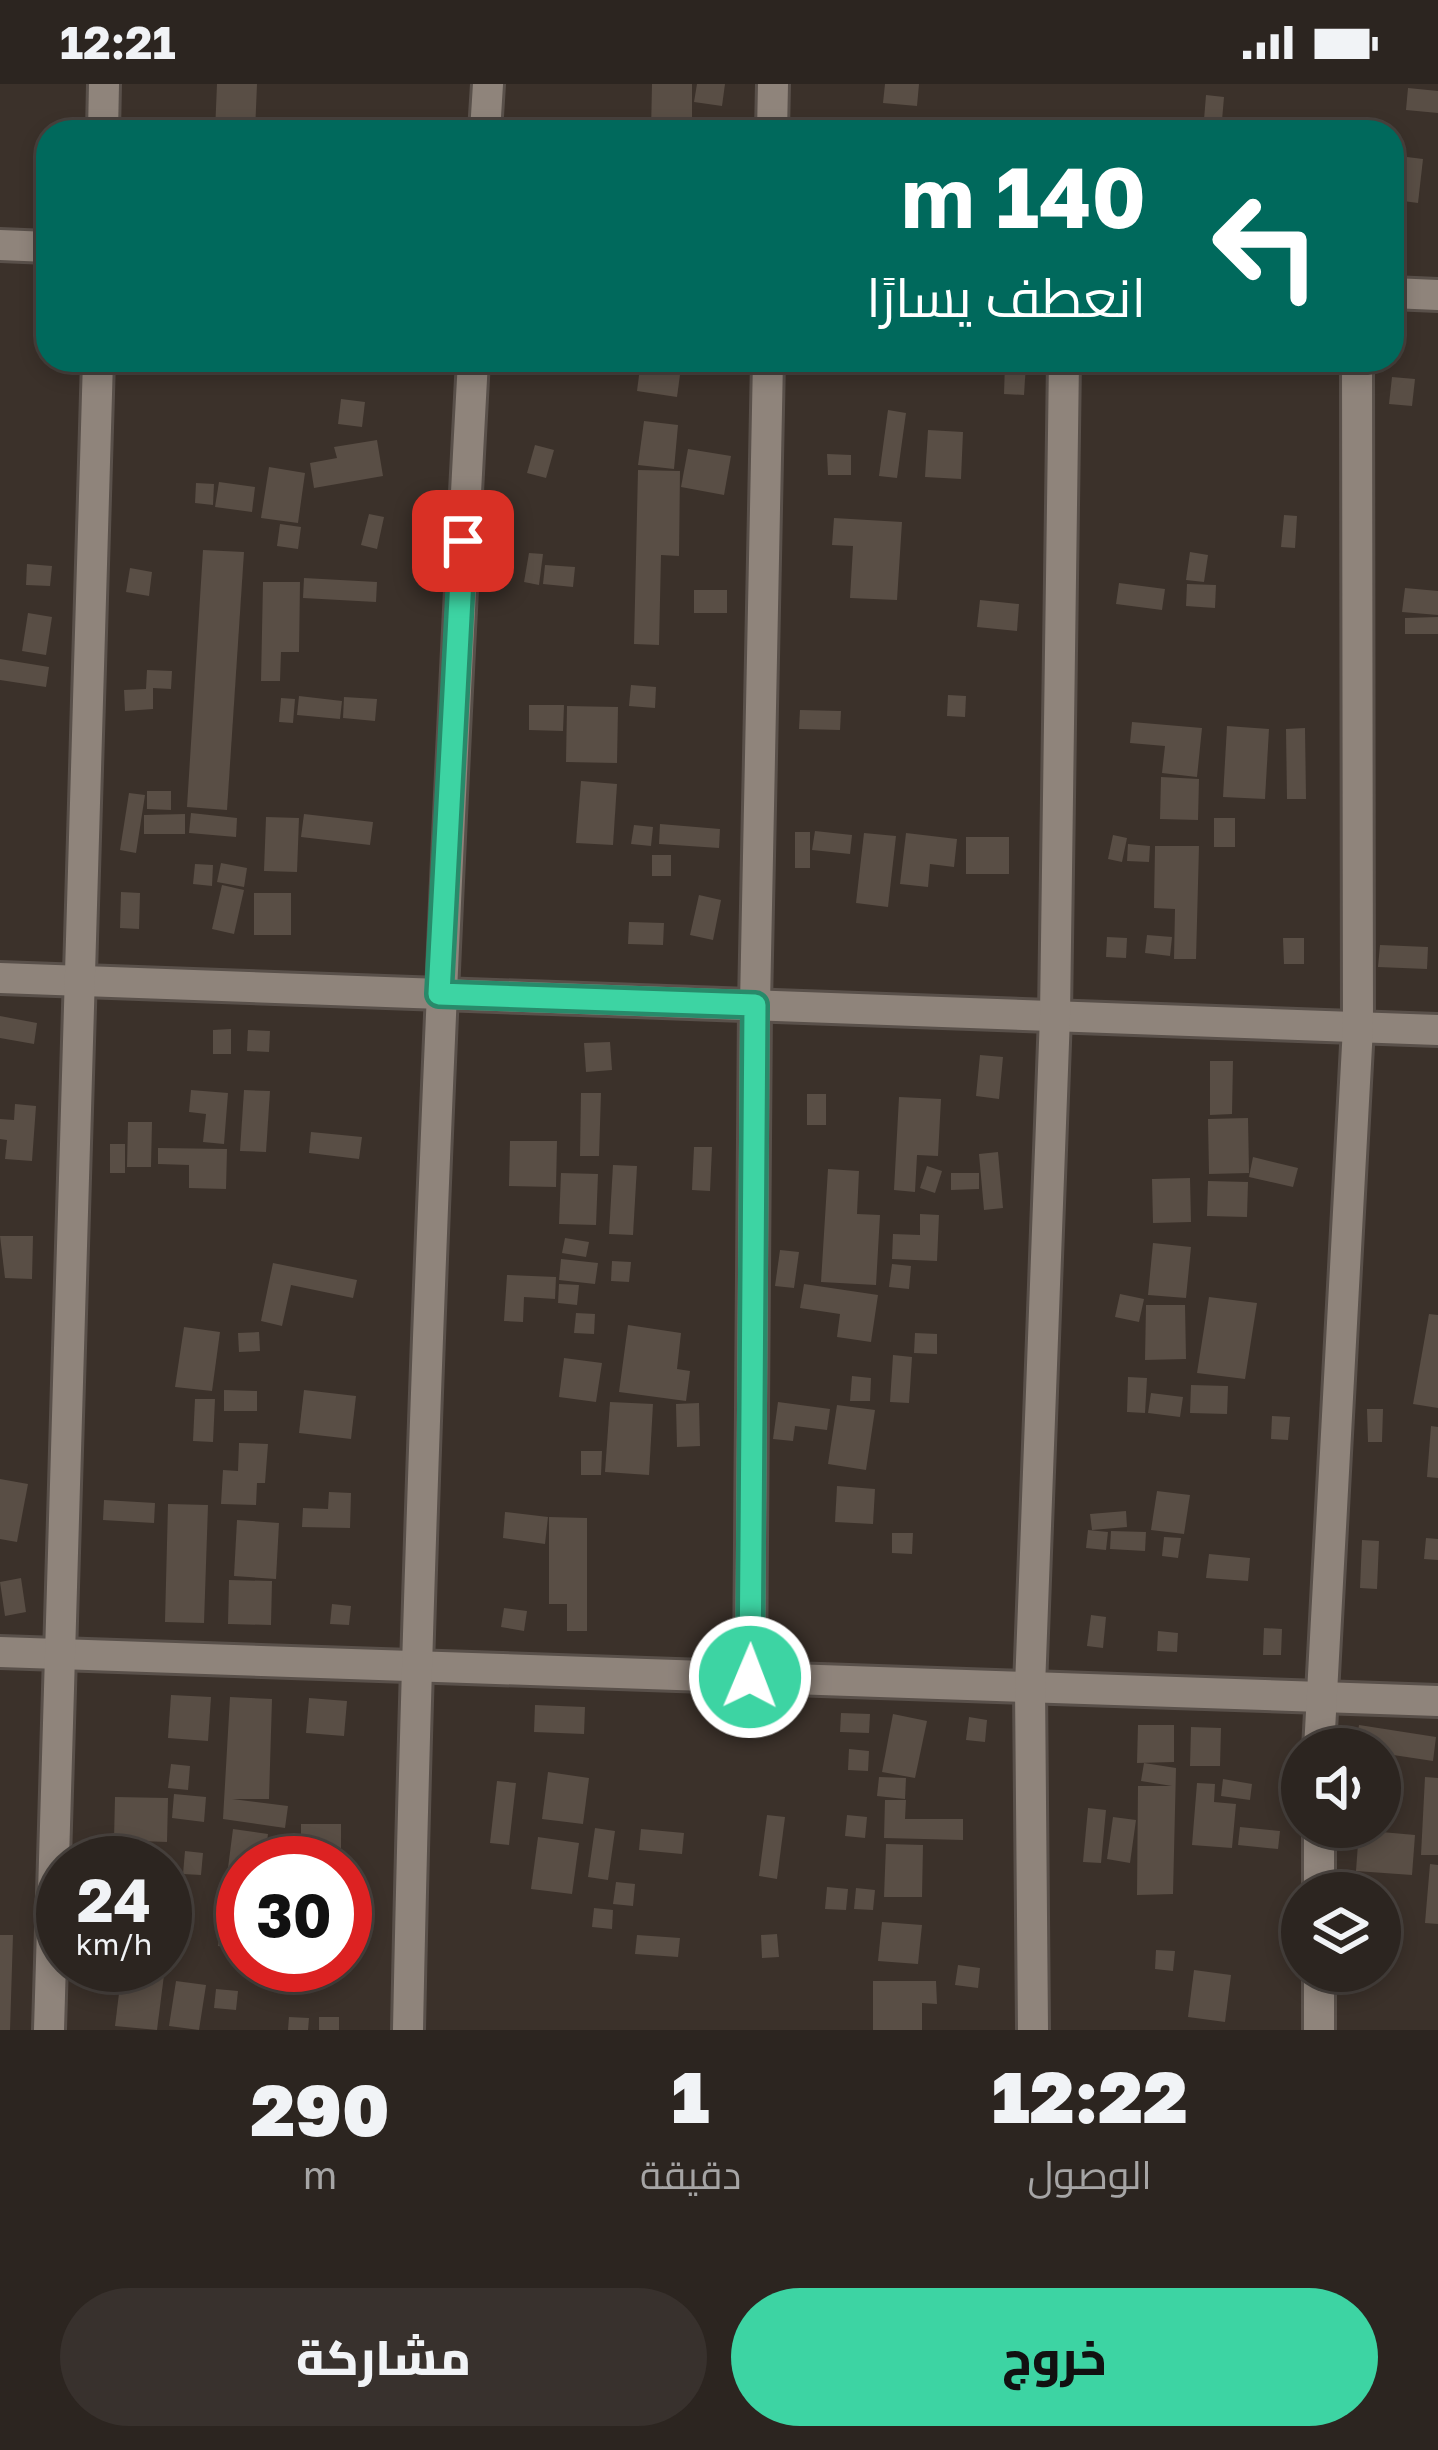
<!DOCTYPE html>
<html lang="ar">
<meta charset="utf-8">
<style>
body{margin:0;font-family:"Golos Text",Cairo,sans-serif;background:#38312d;color:#f1f3f6;direction:rtl;height:100vh;display:flex;flex-direction:column;font-size:45px;white-space:nowrap}
*{box-sizing:border-box;margin:0}
p{font-size:39px;color:#a6a5a5}
.icon{flex:none;width:66px;height:66px;fill:none;stroke:currentColor;stroke-width:2;stroke-linecap:round;stroke-linejoin:round}
.map{position:relative;height:1946px;overflow:hidden;direction:ltr}
.details{display:flex;flex-direction:column;background:#2c2520;flex:1}
.details>*{flex:none}
.hud{position:absolute;left:36px;top:36px;width:1368px;height:252px;border-radius:36px;box-shadow:0 6px 18px #0003,0 0 0 3px #48423e;direction:rtl;background:#00695c;color:#fff;overflow:hidden}
.tools{position:absolute;left:1281px;top:1644px;display:grid;gap:24px}
.tools a{display:grid;place-items:center;width:120px;height:120px;border-radius:50%;background:#2c2520;box-shadow:0 6px 18px #0003,0 0 0 3px #48423e;font-size:60px}
.speed{position:absolute;left:36px;top:1752px;display:flex;gap:24px;font-size:60px;font-weight:700;text-align:center}
.speed>*{display:grid;place-content:center;width:156px;height:156px;border-radius:50%;background:#2c2520;box-shadow:0 6px 18px #0003,0 0 0 3px #48423e;line-height:1}
.speed small{font-size:30px;font-weight:400}
.speed .limit{border:18px solid #d22;background:#fff;color:#111}
.pin{position:absolute;display:grid;place-items:center;width:102px;height:102px;color:#fff;margin:-51px;border-radius:24px;box-shadow:0 6px 18px #0006}
.me{position:absolute;width:132px;margin:-66px;rotate:1deg;stroke-linejoin:round;filter:drop-shadow(0 0 9px #0008)}
.turn{display:flex;align-items:center;gap:42px;height:252px;padding:0 60px;font-size:54px}
.turn .icon{width:156px;height:156px;stroke-width:2.5}
.turn b{display:block;font-size:84px;line-height:102px}
.eta{display:flex;justify-content:space-evenly;align-items:center;height:204px;text-align:center}
.eta b{font-size:72px;font-weight:800;line-height:84px}
.primary-button{display:flex;gap:24px;margin-top:auto;padding:24px 60px}
.primary-button a{flex:1;height:138px;border-radius:72px;background:#3dd4a3;color:#111;font-size:48px;font-weight:800;line-height:138px;text-align:center}
.primary-button a+a{background:#38312d;color:#f1f3f6}
.status{display:flex;justify-content:space-between;align-items:center;height:84px;padding:0 60px;background:#2c2520;direction:ltr}
.status svg{height:33px;fill:currentColor}
.map>svg:first-child{display:block}
.building{fill:#594e45}
.lines{fill:none;stroke-linecap:round;stroke-linejoin:round}
.minor-casing{stroke:#59504a;stroke-width:36}
.minor{stroke:#8f847b;stroke-width:30}
.route-casing{stroke:#288a6a;stroke-width:30}
.route{stroke:#3dd4a3;stroke-width:21}
</style>
<div class="status"><b>12:21</b><svg viewBox="0 0 49 12"><path d="M0 12V9h3v3zM5 12V6h3v6zM10 12V3h3v9zM15 12V0h3v12zM26 1h20v11H26zM47 4h2v5h-2z"/></svg></div>
<div class="map">
<svg width="1438" height="1946" viewBox="0 0 1438 1946">
<rect width="100%" height="100%" fill="#3b312a"/>
<g class="building">
<polygon points="217,0 257,0 255,48 215,48"/>
<polygon points="652,0 692,0 692,48 651,48"/>
<polygon points="697,0 725,0 722,22 694,18"/>
<polygon points="885,0 919,0 917,22 883,19"/>
<polygon points="1408,4 1438,7 1438,29 1406,26"/>
<polygon points="1206,11 1224,13 1221,48 1203,48"/>
<polygon points="1407,73 1423,75 1418,119 1403,117"/>
<polygon points="353,276 387,276 387,287 353,288"/>
<polygon points="641,276 682,276 677,313 637,307"/>
<polygon points="1005,279 1026,280 1024,311 1004,310"/>
<polygon points="1392,293 1415,295 1412,322 1389,320"/>
<polygon points="341,315 365,318 362,343 338,340"/>
<polygon points="888,326 906,329 897,394 879,392"/>
<polygon points="644,337 678,341 674,385 638,381"/>
<polygon points="928,346 963,348 961,395 925,393"/>
<polygon points="377,356 383,392 314,404 310,379 337,374 334,363"/>
<polygon points="535,361 554,366 546,394 527,389"/>
<polygon points="688,365 731,372 724,411 681,403"/>
<polygon points="827,370 851,371 851,391 828,391"/>
<polygon points="269,383 305,389 298,439 261,434"/>
<polygon points="638,386 680,387 679,472 661,471 659,561 634,560"/>
<polygon points="219,398 255,403 252,428 215,423"/>
<polygon points="196,399 214,400 213,421 195,419"/>
<polygon points="369,430 384,433 377,465 361,461"/>
<polygon points="1284,431 1297,432 1295,464 1281,463"/>
<polygon points="834,434 902,438 897,516 850,514 853,462 832,461"/>
<polygon points="280,440 301,443 298,465 277,462"/>
<polygon points="203,466 244,468 227,726 187,723"/>
<polygon points="1190,468 1208,471 1204,498 1186,496"/>
<polygon points="529,469 543,470 539,501 524,498"/>
<polygon points="27,480 52,482 50,502 26,501"/>
<polygon points="545,481 575,483 573,503 543,500"/>
<polygon points="130,484 152,488 149,512 126,508"/>
<polygon points="304,494 377,498 376,518 303,514"/>
<polygon points="263,498 300,498 299,568 281,568 280,597 261,597"/>
<polygon points="1119,499 1165,505 1162,526 1116,520"/>
<polygon points="1187,500 1216,501 1215,524 1186,522"/>
<polygon points="1405,504 1438,507 1438,531 1402,528"/>
<rect x="694" y="506" width="33" height="23"/>
<polygon points="980,516 1019,520 1017,547 977,543"/>
<polygon points="28,529 52,533 46,571 22,567"/>
<polygon points="1438,533 1438,550 1405,550 1405,534"/>
<polygon points="0,575 49,583 46,603 0,596"/>
<polygon points="147,586 172,587 171,605 153,604 153,625 125,627 124,606 146,605"/>
<polygon points="631,601 656,603 655,624 629,622"/>
<polygon points="948,611 966,612 965,633 947,632"/>
<polygon points="299,612 342,617 340,635 297,631"/>
<polygon points="344,613 377,615 375,637 343,634"/>
<polygon points="281,614 295,615 293,639 279,638"/>
<polygon points="529,621 564,621 563,647 529,646"/>
<polygon points="567,622 618,623 617,679 566,678"/>
<polygon points="800,626 841,627 840,646 799,645"/>
<polygon points="1132,638 1202,644 1197,693 1162,689 1165,662 1130,659"/>
<polygon points="1227,642 1269,645 1265,715 1223,713"/>
<polygon points="1305,644 1306,715 1287,715 1286,645"/>
<polygon points="1161,693 1199,695 1198,736 1160,735"/>
<polygon points="581,697 617,700 613,761 576,759"/>
<polygon points="147,707 171,707 171,726 147,725"/>
<polygon points="129,709 145,711 136,769 120,766"/>
<polygon points="191,729 237,734 236,753 189,749"/>
<polygon points="185,730 185,750 144,750 144,731"/>
<polygon points="304,730 373,738 370,761 301,753"/>
<polygon points="266,733 299,734 297,788 264,787"/>
<rect x="1214" y="734" width="21" height="29"/>
<polygon points="660,740 720,745 719,764 659,760"/>
<polygon points="634,741 653,743 651,762 631,760"/>
<polygon points="815,747 852,751 850,770 812,766"/>
<rect x="795" y="748" width="15" height="36"/>
<polygon points="864,749 896,752 888,823 856,819"/>
<polygon points="906,749 957,755 954,783 930,780 928,803 900,800"/>
<polygon points="1113,751 1127,754 1122,778 1108,775"/>
<rect x="966" y="753" width="43" height="37"/>
<polygon points="1128,760 1150,762 1149,778 1127,777"/>
<polygon points="1155,762 1199,762 1196,875 1174,875 1175,825 1154,824"/>
<rect x="652" y="771" width="19" height="21"/>
<polygon points="221,779 247,784 244,803 217,798"/>
<polygon points="195,780 213,781 212,802 193,800"/>
<polygon points="222,801 244,806 234,850 212,845"/>
<polygon points="121,808 140,809 139,845 120,844"/>
<rect x="254" y="809" width="37" height="42"/>
<polygon points="699,811 721,816 713,856 690,851"/>
<polygon points="629,838 664,839 663,861 628,860"/>
<polygon points="1147,851 1172,853 1170,872 1145,869"/>
<polygon points="1107,853 1127,854 1126,874 1106,873"/>
<polygon points="1283,854 1304,854 1304,880 1284,880"/>
<polygon points="1380,861 1428,863 1427,885 1378,883"/>
<polygon points="0,932 37,939 34,960 0,954"/>
<polygon points="231,945 231,970 213,970 213,946"/>
<polygon points="248,946 270,947 269,968 247,967"/>
<polygon points="610,958 612,986 586,988 584,959"/>
<polygon points="980,971 1003,973 999,1015 976,1012"/>
<polygon points="1210,977 1233,977 1232,1030 1210,1031"/>
<polygon points="191,1006 228,1009 224,1060 203,1058 206,1030 189,1028"/>
<polygon points="244,1006 270,1007 266,1068 240,1067"/>
<polygon points="581,1009 601,1009 599,1072 580,1072"/>
<rect x="807" y="1010" width="19" height="31"/>
<polygon points="899,1013 941,1015 938,1072 917,1071 915,1108 894,1106"/>
<polygon points="15,1020 36,1022 32,1077 5,1075 7,1056 0,1055 0,1035 14,1036"/>
<polygon points="1248,1034 1249,1089 1209,1090 1208,1035"/>
<polygon points="128,1038 152,1038 151,1083 127,1083"/>
<polygon points="311,1048 362,1053 359,1075 309,1069"/>
<polygon points="510,1057 557,1057 556,1103 509,1102"/>
<rect x="110" y="1060" width="15" height="29"/>
<polygon points="694,1063 712,1063 710,1107 692,1106"/>
<polygon points="158,1064 227,1065 226,1105 189,1104 189,1081 158,1080"/>
<polygon points="998,1068 1003,1124 984,1126 979,1070"/>
<polygon points="1253,1073 1298,1084 1293,1103 1249,1093"/>
<polygon points="613,1081 637,1082 633,1151 609,1150"/>
<polygon points="927,1082 942,1087 935,1109 920,1104"/>
<polygon points="828,1085 859,1087 857,1130 880,1131 876,1201 821,1198"/>
<polygon points="561,1089 598,1090 596,1141 559,1140"/>
<polygon points="951,1089 979,1089 979,1105 951,1106"/>
<polygon points="1190,1094 1191,1138 1153,1139 1152,1095"/>
<polygon points="1208,1097 1248,1098 1247,1133 1207,1132"/>
<polygon points="920,1130 939,1131 937,1177 892,1175 893,1150 920,1151"/>
<polygon points="0,1152 33,1152 32,1195 5,1194"/>
<polygon points="565,1154 589,1158 586,1173 562,1169"/>
<polygon points="1153,1159 1191,1163 1186,1214 1148,1211"/>
<polygon points="780,1166 799,1168 794,1204 775,1202"/>
<polygon points="561,1175 598,1179 595,1200 559,1196"/>
<polygon points="612,1177 631,1178 629,1198 611,1197"/>
<polygon points="273,1179 357,1196 353,1214 291,1201 282,1242 261,1237"/>
<polygon points="892,1180 911,1182 909,1205 889,1203"/>
<polygon points="507,1191 556,1193 555,1215 524,1213 523,1238 504,1237"/>
<polygon points="559,1200 579,1201 577,1221 558,1219"/>
<polygon points="804,1200 878,1211 871,1258 837,1253 840,1230 800,1224"/>
<polygon points="1120,1210 1144,1215 1139,1238 1115,1233"/>
<polygon points="1209,1213 1257,1219 1245,1295 1197,1289"/>
<polygon points="1146,1221 1185,1221 1186,1275 1145,1276"/>
<polygon points="576,1229 595,1230 594,1250 574,1249"/>
<polygon points="1429,1230 1438,1231 1438,1324 1413,1320"/>
<polygon points="628,1241 681,1249 677,1285 690,1287 686,1317 619,1308"/>
<polygon points="184,1243 220,1248 212,1307 175,1303"/>
<polygon points="259,1248 260,1267 239,1268 238,1249"/>
<polygon points="915,1249 937,1250 937,1270 914,1269"/>
<polygon points="893,1271 912,1273 909,1319 890,1318"/>
<polygon points="564,1274 602,1279 596,1318 559,1313"/>
<polygon points="852,1292 871,1294 870,1317 850,1317"/>
<polygon points="1128,1293 1147,1294 1145,1329 1127,1328"/>
<polygon points="1191,1301 1228,1302 1227,1330 1190,1329"/>
<polygon points="224,1306 257,1307 257,1327 224,1327"/>
<polygon points="304,1306 356,1312 351,1355 299,1349"/>
<polygon points="1151,1309 1183,1313 1180,1333 1148,1329"/>
<polygon points="195,1315 215,1315 213,1358 193,1357"/>
<polygon points="610,1318 653,1320 649,1391 605,1388"/>
<polygon points="778,1318 830,1325 827,1346 795,1342 793,1357 773,1355"/>
<polygon points="699,1319 700,1362 677,1363 676,1320"/>
<polygon points="837,1321 875,1326 866,1386 828,1380"/>
<polygon points="1367,1325 1383,1325 1382,1358 1368,1358"/>
<polygon points="1272,1332 1290,1333 1288,1356 1271,1355"/>
<polygon points="1431,1342 1438,1343 1438,1394 1427,1393"/>
<polygon points="239,1359 268,1360 265,1399 257,1399 256,1421 221,1420 223,1386 238,1387"/>
<polygon points="581,1367 602,1367 601,1391 581,1391"/>
<polygon points="0,1395 28,1400 17,1458 0,1455"/>
<polygon points="837,1402 875,1405 873,1440 835,1438"/>
<polygon points="1157,1407 1190,1411 1184,1450 1151,1446"/>
<polygon points="329,1408 351,1409 350,1444 302,1443 303,1424 328,1425"/>
<polygon points="104,1416 155,1419 154,1439 103,1436"/>
<polygon points="168,1420 208,1421 204,1539 165,1538"/>
<polygon points="1126,1427 1127,1443 1092,1446 1090,1430"/>
<polygon points="505,1428 548,1433 545,1460 503,1454"/>
<polygon points="549,1433 587,1434 587,1547 567,1547 567,1520 549,1520"/>
<polygon points="237,1436 279,1439 276,1495 234,1492"/>
<polygon points="1088,1446 1108,1448 1106,1466 1086,1464"/>
<polygon points="1111,1447 1146,1448 1145,1467 1110,1465"/>
<polygon points="892,1449 913,1449 912,1470 892,1469"/>
<polygon points="1164,1453 1181,1454 1178,1474 1162,1472"/>
<polygon points="1426,1454 1438,1455 1438,1476 1424,1475"/>
<polygon points="1362,1456 1379,1457 1377,1505 1360,1504"/>
<polygon points="1209,1470 1250,1474 1248,1497 1206,1494"/>
<polygon points="21,1494 26,1528 5,1532 0,1498"/>
<polygon points="229,1496 272,1497 271,1541 228,1540"/>
<polygon points="332,1520 351,1522 349,1541 330,1540"/>
<polygon points="504,1524 527,1527 524,1547 501,1543"/>
<polygon points="1091,1531 1106,1533 1103,1564 1087,1562"/>
<polygon points="1264,1544 1282,1545 1281,1571 1263,1571"/>
<polygon points="1158,1547 1178,1549 1177,1568 1157,1567"/>
<polygon points="171,1611 211,1613 208,1657 168,1654"/>
<polygon points="230,1613 272,1615 269,1715 232,1715 288,1722 285,1744 223,1735"/>
<polygon points="309,1614 347,1617 344,1652 306,1649"/>
<polygon points="535,1621 585,1623 584,1650 534,1648"/>
<polygon points="841,1629 870,1630 869,1649 840,1648"/>
<polygon points="893,1630 927,1637 915,1694 882,1688"/>
<polygon points="969,1633 987,1636 985,1658 966,1656"/>
<polygon points="1138,1641 1174,1641 1174,1678 1137,1679"/>
<polygon points="1359,1641 1436,1653 1433,1677 1380,1669 1380,1665 1355,1665"/>
<polygon points="1191,1643 1221,1644 1220,1682 1190,1682"/>
<polygon points="849,1665 869,1667 868,1687 848,1686"/>
<polygon points="1144,1679 1176,1684 1173,1810 1137,1811 1138,1702 1172,1702 1141,1697"/>
<polygon points="171,1680 190,1682 188,1706 168,1704"/>
<polygon points="548,1688 589,1694 583,1740 542,1735"/>
<polygon points="879,1693 906,1694 905,1715 877,1712"/>
<polygon points="1425,1693 1438,1694 1438,1771 1421,1771"/>
<polygon points="1223,1695 1252,1700 1250,1716 1221,1712"/>
<polygon points="497,1697 516,1699 509,1761 490,1759"/>
<polygon points="1197,1699 1215,1700 1214,1718 1236,1720 1232,1764 1192,1761"/>
<polygon points="174,1710 206,1713 204,1738 172,1734"/>
<polygon points="115,1713 168,1714 167,1758 114,1756"/>
<polygon points="885,1716 906,1716 905,1735 963,1735 963,1756 884,1754"/>
<polygon points="1088,1724 1106,1726 1101,1779 1083,1778"/>
<polygon points="767,1731 785,1733 777,1795 759,1792"/>
<polygon points="847,1731 867,1733 865,1754 845,1752"/>
<polygon points="1113,1733 1136,1736 1130,1779 1107,1775"/>
<polygon points="301,1740 341,1740 341,1776 301,1777"/>
<polygon points="1240,1743 1280,1747 1278,1765 1238,1761"/>
<polygon points="595,1744 615,1747 608,1796 588,1793"/>
<polygon points="233,1745 268,1750 264,1779 243,1779 243,1865 218,1862"/>
<polygon points="641,1745 684,1749 682,1770 639,1766"/>
<polygon points="1359,1746 1415,1751 1412,1791 1356,1787"/>
<polygon points="538,1753 579,1759 572,1810 531,1805"/>
<polygon points="886,1760 923,1761 922,1813 884,1813"/>
<polygon points="185,1767 203,1769 201,1791 183,1790"/>
<polygon points="1430,1780 1438,1781 1438,1840 1425,1839"/>
<polygon points="166,1797 185,1798 184,1820 165,1820"/>
<polygon points="616,1798 635,1800 633,1822 613,1820"/>
<polygon points="827,1803 848,1805 846,1826 825,1825"/>
<polygon points="856,1804 875,1806 873,1826 854,1825"/>
<polygon points="594,1824 613,1826 612,1845 592,1843"/>
<polygon points="882,1838 922,1841 918,1880 878,1877"/>
<polygon points="777,1850 779,1873 762,1874 761,1851"/>
<polygon points="0,1851 13,1851 10,1946 0,1946"/>
<polygon points="637,1851 680,1854 678,1873 635,1870"/>
<polygon points="1156,1866 1175,1867 1173,1887 1155,1885"/>
<polygon points="958,1881 980,1884 978,1904 955,1901"/>
<polygon points="122,1885 164,1891 157,1946 115,1942"/>
<polygon points="1194,1886 1231,1891 1225,1938 1188,1933"/>
<polygon points="176,1897 206,1901 199,1946 169,1942"/>
<polygon points="873,1897 936,1897 937,1920 922,1919 922,1946 873,1946"/>
<polygon points="216,1905 238,1907 236,1926 214,1924"/>
<polygon points="289,1933 309,1934 308,1946 288,1946"/>
<rect x="319" y="1933" width="20" height="13"/>
</g>
<g class="lines">
<defs>
<g id="minor">
<polyline points="103,48 104,0"/>
<polyline points="485,48 488,0"/>
<polyline points="772,48 773,0"/>
<polyline points="0,161 48,163"/>
<polyline points="1392,209 1438,211"/>
<polyline points="0,894 1438,946"/>
<polyline points="0,1568 1438,1617"/>
<polyline points="750,1593 755,921 768,276"/>
<polyline points="1319,1665 1358,943 1357,276"/>
<polyline points="1319,1743 1319,1809"/>
<polyline points="1319,1887 1319,1946"/>
<polyline points="49,1946 98,276"/>
<path d="M408 1946C419 1389 443 833 473 276"/>
<polyline points="1033,1946 1030,1603 1055,932 1064,276"/>
</g>
</defs>
<use href="#minor" class="minor-casing"/>
<use href="#minor" class="minor"/>
</g>
<g class="lines">
<defs>
<polyline id="route" points="463,457 439,910 755,921 750,1593"/>
</defs>
<use href="#route" class="route-casing"/>
<use href="#route" class="route"/>
</g>
</svg>
<div class="tools">
<a><svg class="icon" aria-label="sound" viewBox="0 0 24 24"><path d="M4 9h4l5-4v14l-5-4H4zM17 9q2 3 0 6"/></svg></a>
<a><svg class="icon" aria-label="layers" viewBox="0 0 24 24"><path d="M12 4l9 5-9 5-9-5zM3 14l9 5 9-5"/></svg></a>
</div>
<div class="speed"><div>24<small>km/h</small></div><div class="limit">30</div></div>
<div class="pin" style="left:463px;top:457px;background:#d93025"><svg class="icon" aria-label="arrive" viewBox="0 0 24 24"><path d="M6 21V4h12l-3 4 3 4H6"/></svg></div>
<svg class="me" style="left:750px;top:1593px" viewBox="-20 -20 40 40"><circle r="17" fill="#3dd4a3" stroke="#fff" stroke-width="3"/><path d="M0-11L8 9 0 5-8 9z" fill="#fff"/></svg>
<div class="hud">
<div class="turn"><svg class="icon" aria-label="left" viewBox="0 0 24 24"><path d="M17 20v-9H6M10 6l-5 5 5 5"/></svg><div><b>140 m</b>انعطف يسارًا</div></div>
</div>
</div>
<section class="details">
<div class="eta">
<div><b>12:22</b><p>الوصول</p></div>
<div><b>1</b><p>دقيقة</p></div>
<div><b>290</b><p>m</p></div>
</div>
<div class="primary-button"><a>خروج</a><a>مشاركة</a></div>
</section>
